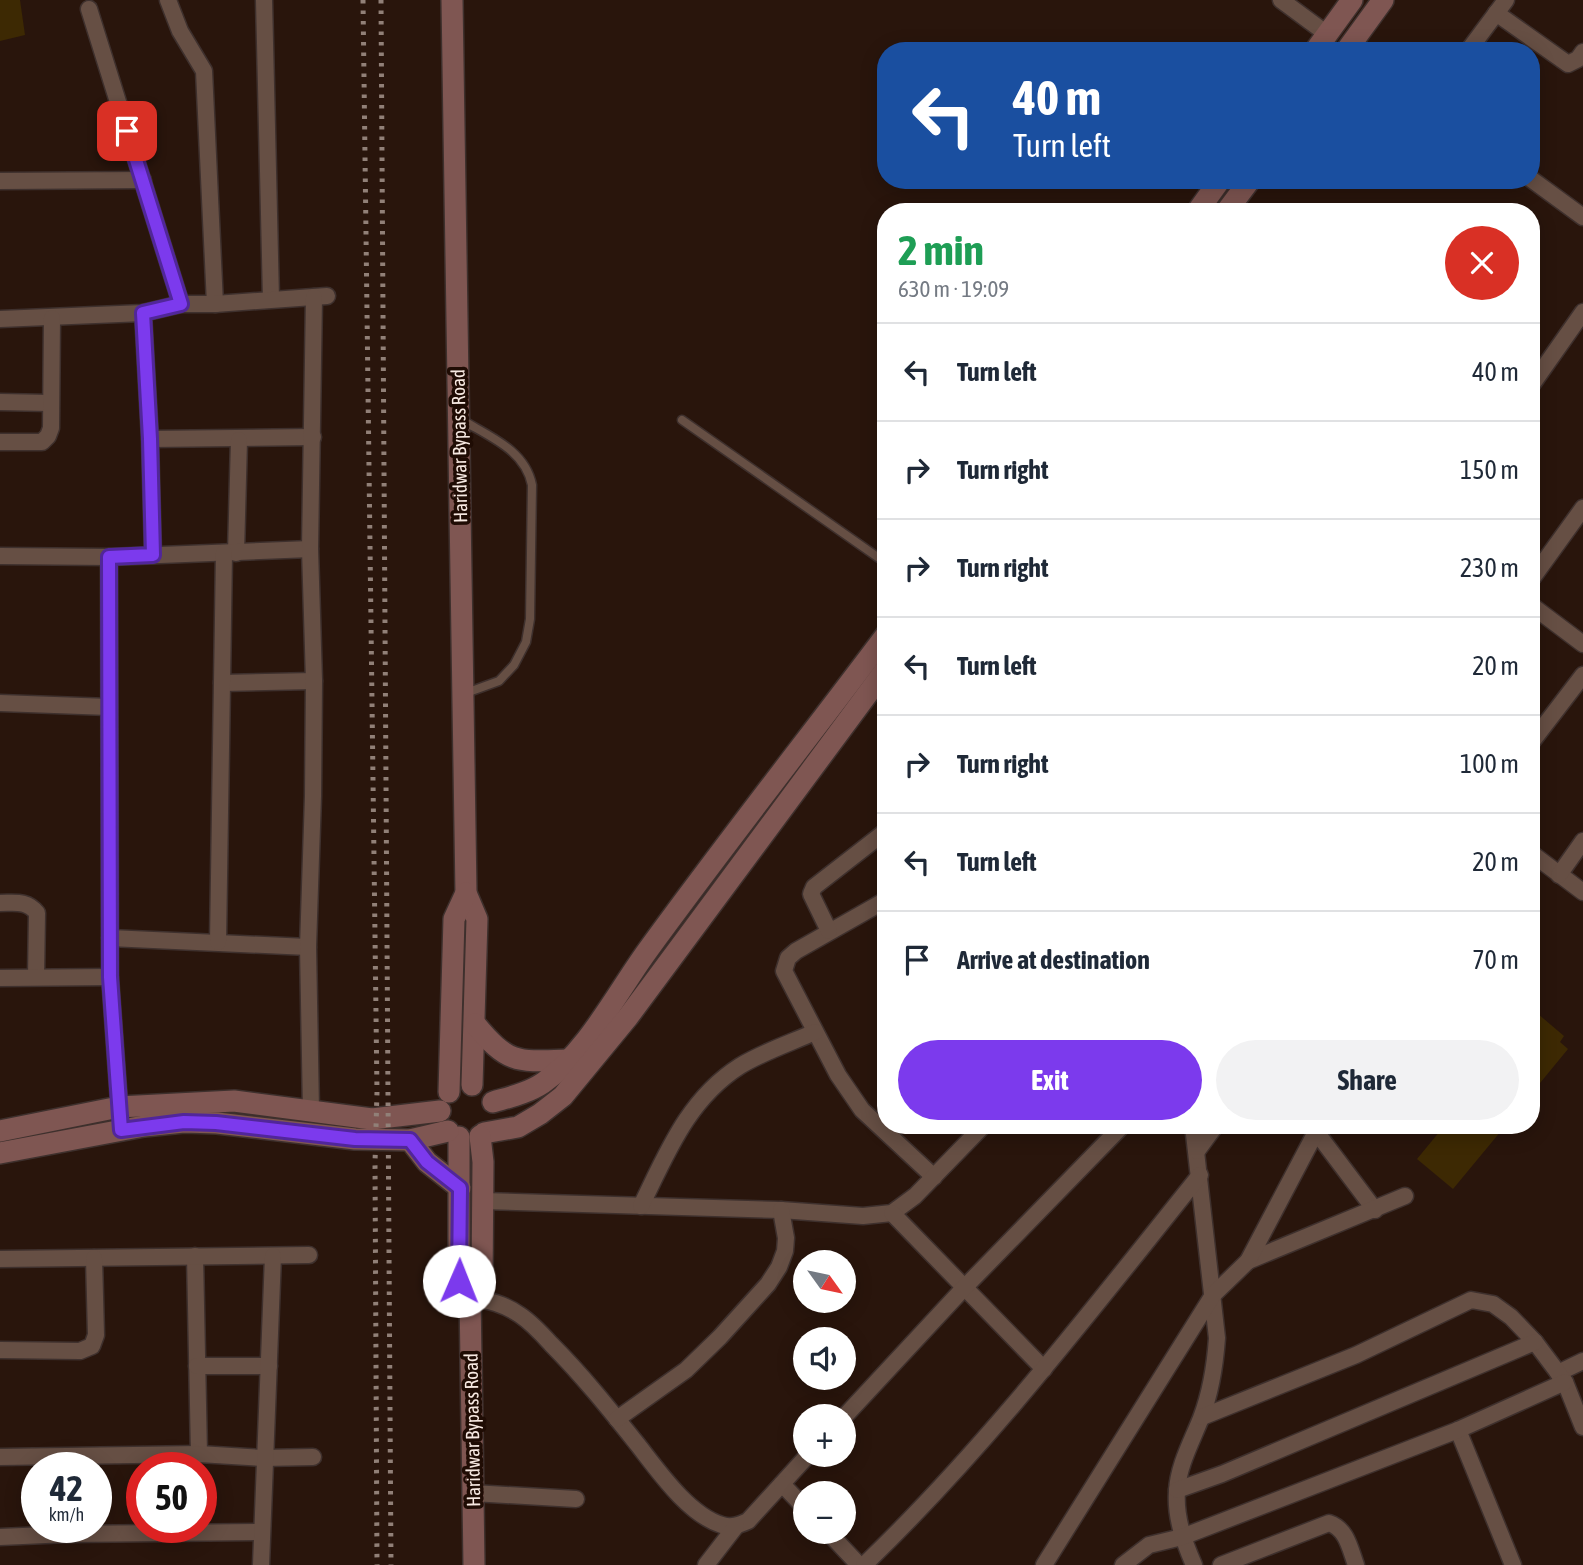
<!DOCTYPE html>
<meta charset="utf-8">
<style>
body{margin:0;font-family:"Asap Condensed",sans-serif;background:#f2f2f3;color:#1f2937;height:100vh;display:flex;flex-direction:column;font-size:26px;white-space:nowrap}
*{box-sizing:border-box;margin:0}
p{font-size:23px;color:#747a83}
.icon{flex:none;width:38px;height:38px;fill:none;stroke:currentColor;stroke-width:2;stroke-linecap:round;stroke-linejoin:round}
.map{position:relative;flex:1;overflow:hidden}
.details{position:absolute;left:877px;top:203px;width:663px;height:931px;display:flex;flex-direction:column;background:#fff;border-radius:28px;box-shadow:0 4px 18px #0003}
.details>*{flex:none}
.hud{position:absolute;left:877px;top:42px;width:663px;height:147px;border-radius:28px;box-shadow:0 4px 18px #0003;background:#1a4fa0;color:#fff;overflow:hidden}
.needle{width:46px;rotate:123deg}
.fabs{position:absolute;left:793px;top:1250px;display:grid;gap:14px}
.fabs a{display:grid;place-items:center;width:63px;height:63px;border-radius:50%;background:#fff;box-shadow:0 4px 18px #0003;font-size:35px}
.speed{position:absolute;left:21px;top:1452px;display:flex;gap:14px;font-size:35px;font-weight:700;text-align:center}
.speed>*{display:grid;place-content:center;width:91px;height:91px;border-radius:50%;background:#fff;box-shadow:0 4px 18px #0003;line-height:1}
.speed small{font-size:18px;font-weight:400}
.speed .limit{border:10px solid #d22;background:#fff;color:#111}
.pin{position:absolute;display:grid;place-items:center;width:60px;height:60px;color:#fff;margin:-30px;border-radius:14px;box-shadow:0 4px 10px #0006}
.me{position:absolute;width:77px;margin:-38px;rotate:1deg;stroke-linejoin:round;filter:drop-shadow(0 0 5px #0008)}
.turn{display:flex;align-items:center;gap:24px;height:147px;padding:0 21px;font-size:32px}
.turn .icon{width:91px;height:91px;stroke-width:2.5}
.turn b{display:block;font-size:49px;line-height:60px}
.round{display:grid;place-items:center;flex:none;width:74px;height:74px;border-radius:37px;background:#f2f2f3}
.head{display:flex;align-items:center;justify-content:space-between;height:119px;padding:0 21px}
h1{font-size:42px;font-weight:700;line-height:52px;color:#1e9e55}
.button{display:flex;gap:14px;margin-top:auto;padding:14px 21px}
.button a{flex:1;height:80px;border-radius:42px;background:#7c3aed;color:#fff;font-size:28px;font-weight:700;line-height:80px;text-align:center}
.button a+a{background:#f2f2f3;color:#1f2937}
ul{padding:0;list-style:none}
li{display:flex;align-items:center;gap:21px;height:98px;padding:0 21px;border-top:2px solid #e0e1e3}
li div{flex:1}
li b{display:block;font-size:26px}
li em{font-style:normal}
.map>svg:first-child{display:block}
.building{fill:#3d2903}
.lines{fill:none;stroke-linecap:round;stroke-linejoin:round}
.service-casing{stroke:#3e302d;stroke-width:11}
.minor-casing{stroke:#3e302d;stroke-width:19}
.secondary-casing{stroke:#3e302d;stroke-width:24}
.service{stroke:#664f44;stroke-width:8}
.minor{stroke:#664f44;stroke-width:16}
.secondary{stroke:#7f5652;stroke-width:21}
.rail{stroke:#918078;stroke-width:5;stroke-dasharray:3.5 7;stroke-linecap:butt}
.route-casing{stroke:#51269a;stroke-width:18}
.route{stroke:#7c3aed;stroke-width:12}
.labels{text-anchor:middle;stroke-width:7;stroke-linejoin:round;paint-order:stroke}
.street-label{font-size:19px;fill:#f7e9e2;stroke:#1f0c04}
</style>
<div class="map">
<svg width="1583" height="1565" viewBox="0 0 1583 1565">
<rect width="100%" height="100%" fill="#29150c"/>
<g class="building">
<polygon points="0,0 20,0 25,35 0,41"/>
<polygon points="1531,1008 1564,1036 1560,1042 1568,1049 1531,1094"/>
<polygon points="1445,1125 1506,1125 1453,1189 1417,1159"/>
</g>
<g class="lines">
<defs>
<g id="service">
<path d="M462 420C490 437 525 450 532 485L530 619 526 642 514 665 499 681 466 693"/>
<polyline points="682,420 886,563"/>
</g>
<g id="minor">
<polyline points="168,0 180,31 204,71 215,304"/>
<polyline points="264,0 271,299"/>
<polyline points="1281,0 1327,34"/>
<polyline points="89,9 181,304"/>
<polyline points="1496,13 1568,64 1578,59 1583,52"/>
<polyline points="1468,51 1506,0"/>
<polyline points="1531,179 1583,217"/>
<polyline points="0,181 143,180"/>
<polyline points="143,313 150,439 153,555"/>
<polyline points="0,319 143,313 181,304 215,304 327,296"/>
<polyline points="1531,386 1583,312"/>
<polyline points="0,402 50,403"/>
<polyline points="150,439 313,437"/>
<polyline points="0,442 42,442 48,436 51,428 52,318"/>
<polyline points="236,553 239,440"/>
<polyline points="0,556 109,557 310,549"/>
<polyline points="109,557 110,977 121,1130"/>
<polyline points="1531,580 1583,508"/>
<polyline points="1531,605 1583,644"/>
<polyline points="222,683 314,681"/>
<polyline points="0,703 109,707"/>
<polyline points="1531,743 1583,675"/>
<polyline points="1531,853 1583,892"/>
<polyline points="1559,875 1583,841"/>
<polyline points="886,900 796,951 788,958 784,971 838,1075 862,1110 934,1177"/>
<path d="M0 903C15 903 27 900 37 913L36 977"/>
<polyline points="829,931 811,894 814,887 886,831"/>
<polyline points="110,938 308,947"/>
<polyline points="218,942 224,553"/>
<polyline points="0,978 110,977"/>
<polyline points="311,1111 308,947 313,796 314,681 310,549 314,297"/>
<path d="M1193 1125 1217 1338C1215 1366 1211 1392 1201 1418 1192 1441 1178 1466 1177 1491 1175 1517 1184 1542 1194 1565"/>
<polyline points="1311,1125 1375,1210"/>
<polyline points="1197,1151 1216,1125"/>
<polyline points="482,1201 781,1210 863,1216 892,1213 915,1196 984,1125"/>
<path d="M641 1206C667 1153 688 1099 740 1066 763 1052 790 1043 815 1032"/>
<polyline points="892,1213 1044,1369"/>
<polyline points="195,1256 199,1454"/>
<polyline points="0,1259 309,1255"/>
<polyline points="1248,1261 1405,1196"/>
<path d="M470 1298C489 1300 504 1304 520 1315 532 1323 542 1334 551 1344 583 1376 610 1410 638 1445 659 1472 689 1515 722 1525 732 1528 739 1525 748 1521L809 1454"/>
<polyline points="0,1350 80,1351 92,1346 96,1335 94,1258"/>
<polyline points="197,1366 269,1366"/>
<polyline points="1558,1373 1583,1361"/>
<polyline points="844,1417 963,1289 1123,1125"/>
<polyline points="1202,1417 1356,1355 1471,1300 1493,1304 1511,1317 1535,1342 1565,1382 1583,1427"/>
<polyline points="617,1419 686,1370 720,1337 768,1284 779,1267 785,1251 786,1238 781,1210"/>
<polyline points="1458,1430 1513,1565"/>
<polyline points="0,1457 199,1454 263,1458 313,1457"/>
<polyline points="782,1484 805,1508"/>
<polyline points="1177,1490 1222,1474 1535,1342"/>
<polyline points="473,1493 576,1499"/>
<polyline points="67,1528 68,1534 261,1532"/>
<polyline points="827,1531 859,1565"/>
<polyline points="0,1537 68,1534"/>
<polyline points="261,1565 273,1256"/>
<polyline points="706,1565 736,1526"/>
<path d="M864 1565C988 1446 1092 1309 1200 1175"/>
<polyline points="1044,1565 1213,1295 1248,1261 1316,1132"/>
<polyline points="1123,1565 1149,1545 1182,1537 1458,1430 1565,1382"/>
<path d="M1221 1565 1329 1523C1347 1529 1350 1549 1356 1565"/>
</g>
<g id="secondary">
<polyline points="452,0 466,893 477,919 472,1085"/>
<polyline points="1315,51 1352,0"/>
<polyline points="1346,51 1383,0"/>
<polyline points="1197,212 1220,180"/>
<polyline points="1226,212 1250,180"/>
<path d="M475 1024C508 1064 517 1062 567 1060"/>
<polyline points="449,1092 454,919 466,893"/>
<path d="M493 1102C510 1097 528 1093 543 1083 588 1051 616 994 648 950 725 844 807 740 886 635"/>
<polyline points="0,1131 119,1107 234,1101 372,1119 440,1111"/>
<polyline points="484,1133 518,1127 540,1114 563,1096 628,1017 886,669"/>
<polyline points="459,1137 459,1281 470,1294 474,1565"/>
<polyline points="410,1140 427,1162 460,1188"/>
<polyline points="0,1153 144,1126 184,1122 217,1123 355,1139 410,1140 448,1131"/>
<polyline points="470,1294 482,1281 483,1162 480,1136"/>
</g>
</defs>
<use href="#service" class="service-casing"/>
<use href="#minor" class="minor-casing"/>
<use href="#secondary" class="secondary-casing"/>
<use href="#service" class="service"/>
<use href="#minor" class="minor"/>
<use href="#secondary" class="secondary"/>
<g class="rail">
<polyline points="363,0 377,1092 375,1163 377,1565"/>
<polyline points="381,0 391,1565"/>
</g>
</g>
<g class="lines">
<defs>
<polyline id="route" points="127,131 181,304 143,313 150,439 153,555 109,557 110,977 121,1130 184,1122 216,1123 355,1139 410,1140 427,1162 460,1188 459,1281"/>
</defs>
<use href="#route" class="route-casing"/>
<use href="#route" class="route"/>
</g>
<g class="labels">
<g class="street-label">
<text transform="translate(459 446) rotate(-91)" y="7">Haridwar Bypass Road</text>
<text transform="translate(472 1430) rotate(-91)" y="7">Haridwar Bypass Road</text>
</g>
</g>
</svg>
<div class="fabs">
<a><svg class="needle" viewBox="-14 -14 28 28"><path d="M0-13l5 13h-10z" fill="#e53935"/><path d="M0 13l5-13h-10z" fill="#747a83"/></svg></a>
<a><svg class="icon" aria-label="sound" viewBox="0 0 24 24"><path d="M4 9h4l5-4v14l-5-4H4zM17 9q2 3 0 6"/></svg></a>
<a>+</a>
<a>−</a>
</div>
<div class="speed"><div>42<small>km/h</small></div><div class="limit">50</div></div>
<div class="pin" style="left:127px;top:131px;background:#d93025"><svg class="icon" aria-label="arrive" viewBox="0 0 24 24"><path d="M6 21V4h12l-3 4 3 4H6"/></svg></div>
<svg class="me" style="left:459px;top:1281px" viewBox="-20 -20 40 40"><circle r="19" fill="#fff"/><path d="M0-13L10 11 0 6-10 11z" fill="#7c3aed"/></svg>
<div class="hud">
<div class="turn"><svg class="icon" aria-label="left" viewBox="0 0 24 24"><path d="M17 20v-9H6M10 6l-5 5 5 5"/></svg><div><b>40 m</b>Turn left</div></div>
</div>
<section class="details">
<div class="head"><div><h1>2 min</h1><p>630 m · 19:09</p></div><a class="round" style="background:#d93025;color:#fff"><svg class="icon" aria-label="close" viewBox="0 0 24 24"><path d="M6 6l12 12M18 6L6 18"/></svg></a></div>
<ul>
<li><svg class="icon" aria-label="left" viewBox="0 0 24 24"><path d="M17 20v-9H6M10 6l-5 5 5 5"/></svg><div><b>Turn left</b></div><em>40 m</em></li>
<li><svg class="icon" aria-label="right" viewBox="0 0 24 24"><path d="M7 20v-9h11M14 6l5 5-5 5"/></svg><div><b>Turn right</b></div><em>150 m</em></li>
<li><svg class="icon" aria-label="right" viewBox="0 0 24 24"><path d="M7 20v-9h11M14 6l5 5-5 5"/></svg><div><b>Turn right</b></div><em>230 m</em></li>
<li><svg class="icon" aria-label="left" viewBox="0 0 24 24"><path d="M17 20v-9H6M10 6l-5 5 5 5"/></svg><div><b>Turn left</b></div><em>20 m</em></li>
<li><svg class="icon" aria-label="right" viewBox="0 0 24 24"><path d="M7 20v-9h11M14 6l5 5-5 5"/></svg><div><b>Turn right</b></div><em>100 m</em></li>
<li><svg class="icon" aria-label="left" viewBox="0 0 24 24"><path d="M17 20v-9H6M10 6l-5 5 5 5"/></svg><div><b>Turn left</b></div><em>20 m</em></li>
<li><svg class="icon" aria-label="arrive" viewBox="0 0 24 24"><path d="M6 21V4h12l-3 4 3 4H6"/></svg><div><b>Arrive at destination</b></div><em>70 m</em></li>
</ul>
<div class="button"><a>Exit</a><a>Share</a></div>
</section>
</div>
